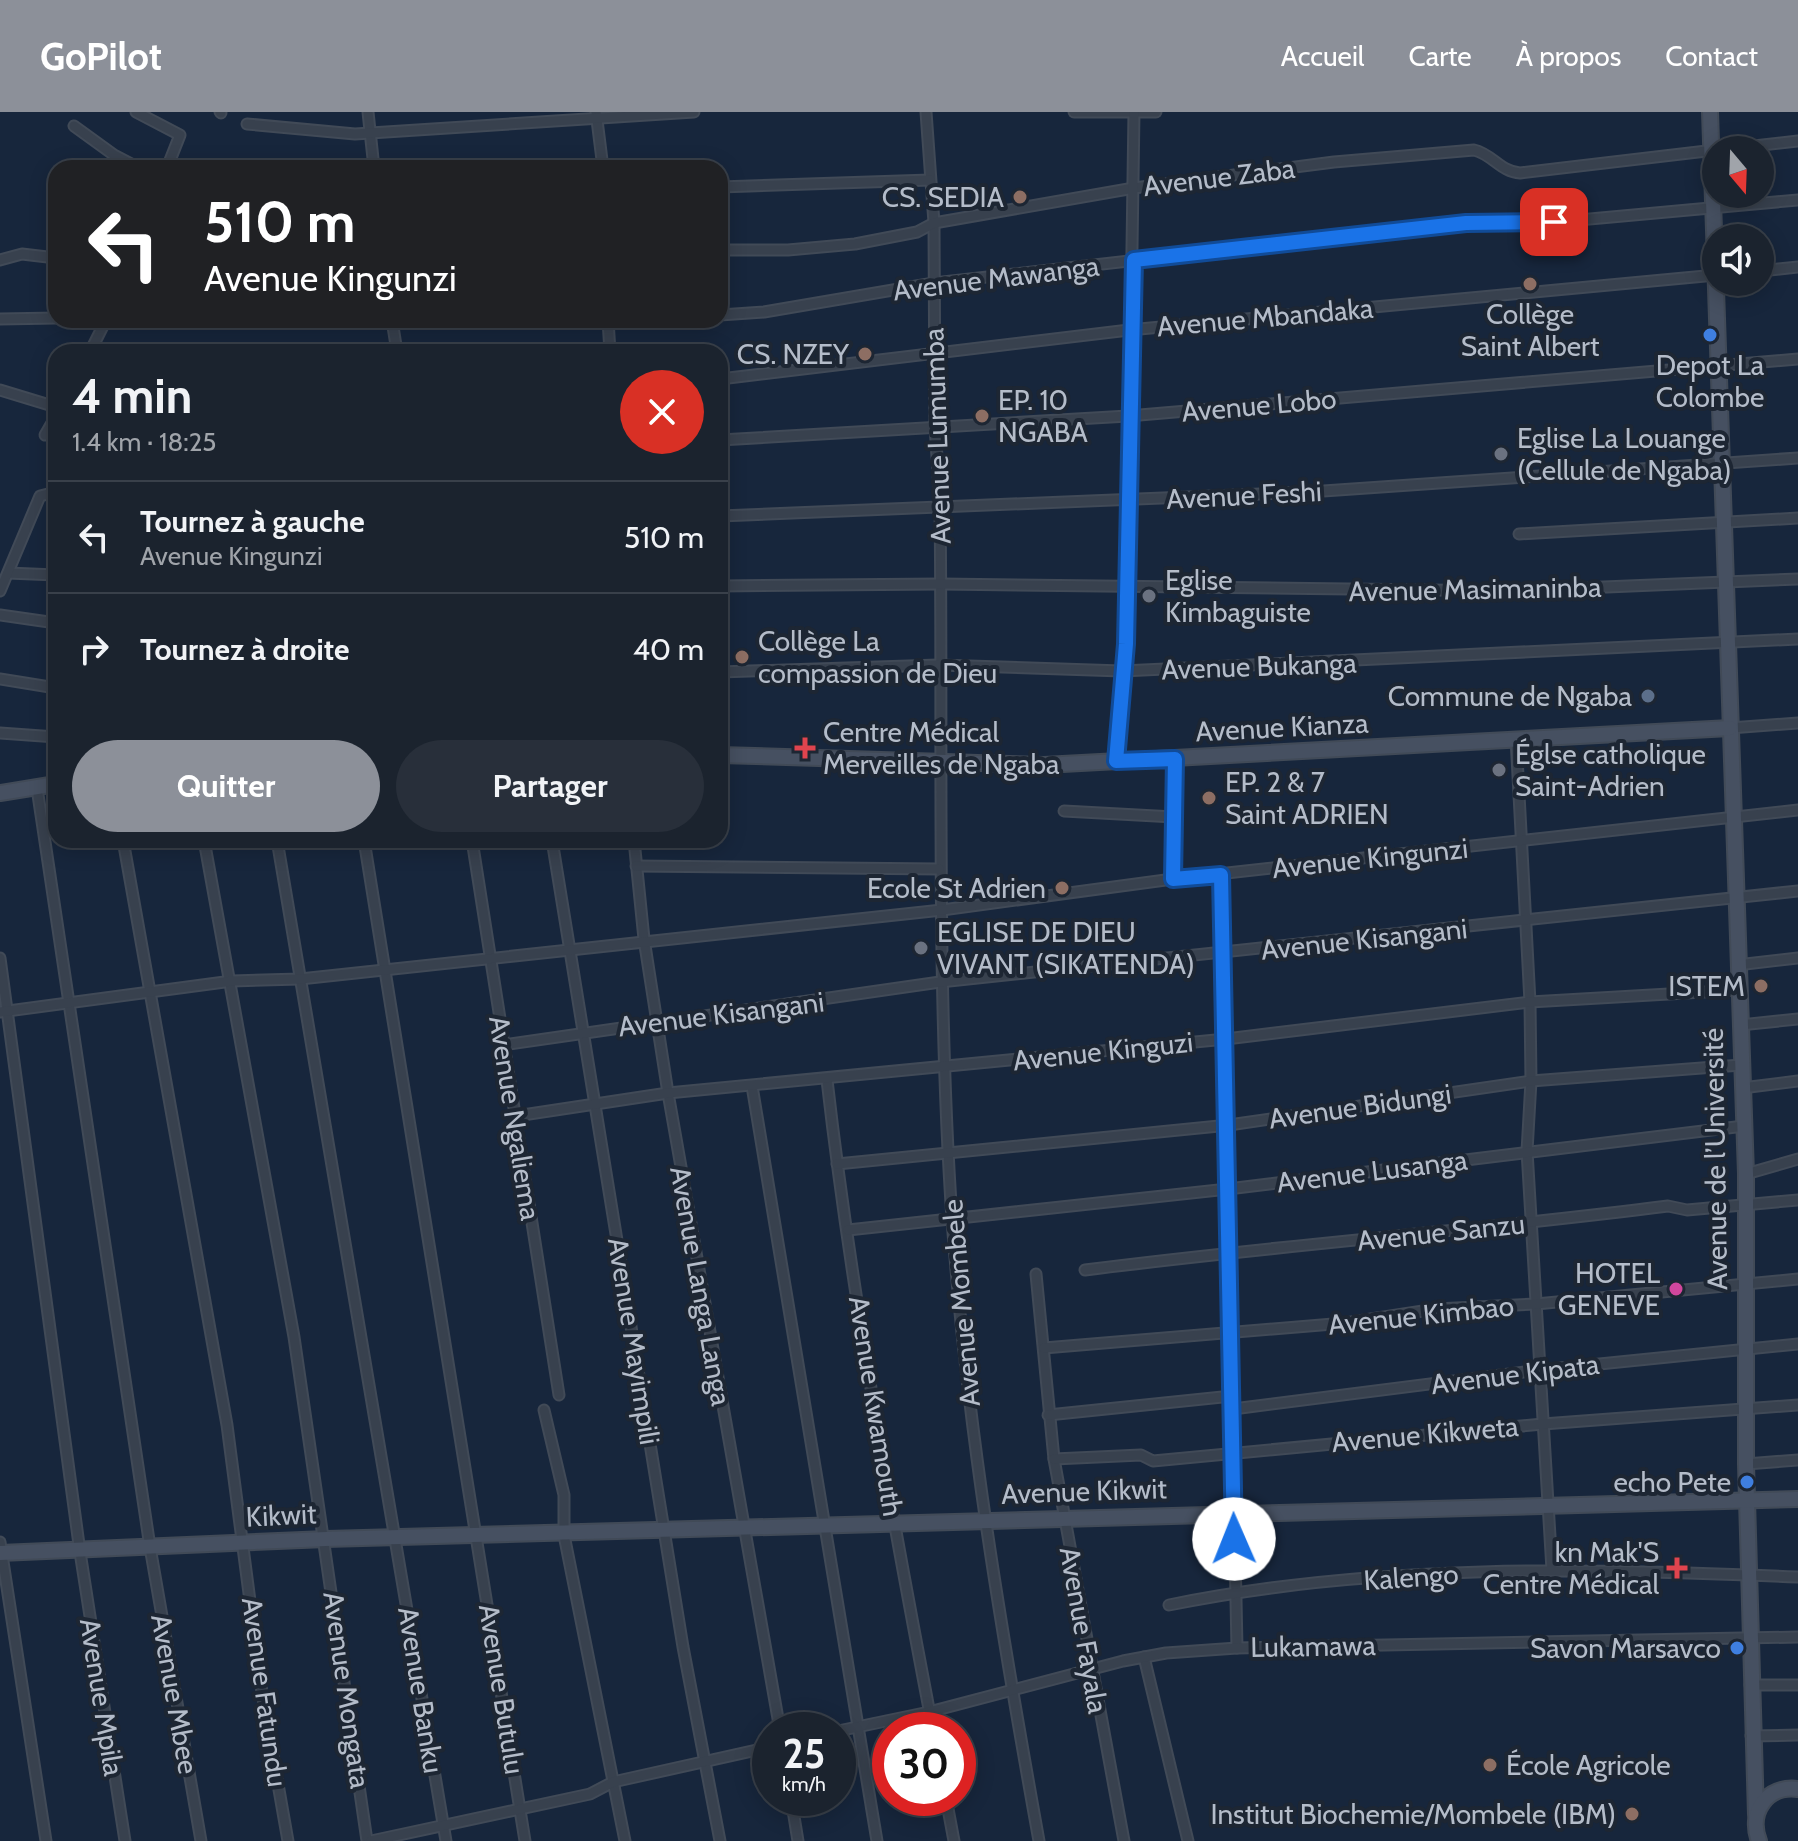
<!DOCTYPE html>
<html lang="fr">
<meta charset="utf-8">
<style>
body{margin:0;font-family:Cabin,sans-serif;background:#282f3a;color:#f1f3f6;height:100vh;display:flex;flex-direction:column;font-size:30px;white-space:nowrap}
*{box-sizing:border-box;margin:0}
p{font-size:26px;color:#a0a4aa}
.icon{flex:none;width:44px;height:44px;fill:none;stroke:currentColor;stroke-width:2;stroke-linecap:round;stroke-linejoin:round}
.map{position:relative;flex:1;overflow:hidden}
.panel{position:absolute;left:48px;top:232px;width:680px;height:504px;display:flex;flex-direction:column;background:#1b232e;border-radius:24px;box-shadow:0 4px 20px #0003,0 0 0 2px #39404a}
.panel>*{flex:none}
.banner{position:absolute;left:48px;top:48px;width:680px;height:168px;border-radius:24px;box-shadow:0 4px 20px #0003,0 0 0 2px #39404a;background:#202124;color:#fff;overflow:hidden}
.needle{width:52px;rotate:161deg}
.controls{position:absolute;left:1702px;top:24px;display:grid;gap:16px}
.controls a{display:grid;place-items:center;width:72px;height:72px;border-radius:50%;background:#1b232e;box-shadow:0 4px 20px #0003,0 0 0 2px #39404a;font-size:40px}
.speed{position:absolute;left:752px;top:1600px;display:flex;gap:16px;font-size:40px;font-weight:700;text-align:center}
.speed>*{display:grid;place-content:center;width:104px;height:104px;border-radius:50%;background:#1b232e;box-shadow:0 4px 20px #0003,0 0 0 2px #39404a;line-height:1}
.speed small{font-size:20px;font-weight:400}
.speed .limit{border:12px solid #d22;background:#fff;color:#111}
.pin{position:absolute;display:grid;place-items:center;width:68px;height:68px;color:#fff;margin:-34px;border-radius:16px;box-shadow:0 4px 12px #0006}
.me{position:absolute;width:88px;margin:-44px;rotate:359deg;stroke-linejoin:round;filter:drop-shadow(0 0 6px #0008)}
.turn{display:flex;align-items:center;gap:28px;height:168px;padding:0 24px;font-size:36px}
.turn .icon{width:104px;height:104px;stroke-width:2.5}
.turn b{display:block;font-size:56px;line-height:68px}
.round{display:grid;place-items:center;flex:none;width:84px;height:84px;border-radius:42px;background:#282f3a}
.summary{display:flex;align-items:center;justify-content:space-between;height:136px;padding:0 24px}
h1{font-size:48px;font-weight:700;line-height:60px}
.primary-button{display:flex;gap:16px;margin-top:auto;padding:16px 24px}
.primary-button a{flex:1;height:92px;border-radius:48px;background:#8c9099;color:#fff;font-size:32px;font-weight:700;line-height:92px;text-align:center}
.primary-button a+a{background:#282f3a;color:#f1f3f6}
ul{padding:0;list-style:none}
li{display:flex;align-items:center;gap:24px;height:112px;padding:0 24px;border-top:2px solid #39404a}
li div{flex:1}
li b{display:block;font-size:30px}
li em{font-style:normal}
header{display:flex;align-items:center;gap:48px;box-sizing:border-box;height:112px;padding:0 40px;background:#8c9099;color:#fff}
header strong{font-size:38px}
nav{display:flex;gap:44px;margin-inline-start:auto;font-size:28px}
.map>svg:first-child{display:block}
.water{fill:#17263c;fill-rule:evenodd}
.lines{fill:none;stroke-linecap:round;stroke-linejoin:round}
.street-casing{stroke:#414a57;stroke-width:13}
.secondary-casing{stroke:#414a57;stroke-width:18}
.street{stroke:#38414e;stroke-width:9}
.secondary{stroke:#465061;stroke-width:14}
.route-casing{stroke:#114b97;stroke-width:20}
.route{stroke:#1a73e8;stroke-width:14}
.education-dot{fill:#8d6e63;stroke:#1d2633;stroke-width:3}
.shop-dot{fill:#3f7fe0;stroke:#1d2633;stroke-width:3}
.worship-dot{fill:#6b7280;stroke:#1d2633;stroke-width:3}
.service-dot{fill:#5c6f8a;stroke:#1d2633;stroke-width:3}
.health-dot{fill:#e0444e;stroke:#1d2633;stroke-width:3}
.hotel-dot{fill:#d1479c;stroke:#1d2633;stroke-width:3}
.labels{text-anchor:middle;stroke-width:8;stroke-linejoin:round;paint-order:stroke}
.street-label{font-size:28px;fill:#b4bcc9;stroke:#1d2633}
.poi-label{font-size:28px;fill:#b4bcc9;stroke:#1d2633;text-anchor:end}
</style>
<header>
<strong>GoPilot</strong>
<nav><a>Accueil</a><a>Carte</a><a>À propos</a><a>Contact</a></nav>
</header>
<div class="map">
<svg width="1798" height="1729" viewBox="0 0 1798 1729">
<rect width="100%" height="100%" fill="#242f3e"/>
<path class="water" d="M0 0H1798V1729H0ZM1716 38H1760V82H1716ZM56 56H720V208H56ZM1716 126H1760V170H1716ZM56 240H720V728H56ZM770 1618H838V1686H770ZM890 1618H958V1686H890Z"/>
<g class="lines">
<defs>
<g id="street">
<polyline points="136,0 180,23 167,56"/>
<polyline points="220,0 221,1"/>
<polyline points="368,0 374,56"/>
<polyline points="596,0 603,56"/>
<path d="M926 0 934 111 935 314 940 392C943 631 936 869 952 1107 967 1317 1002 1523 1039 1729"/>
<polyline points="1074,0 1156,0"/>
<polyline points="247,12 355,22 694,0"/>
<polyline points="74,14 114,43 139,56"/>
<polyline points="1718,38 1798,29"/>
<polyline points="720,75 930,68"/>
<path d="M720 138H788L855 132 917 120 934 111 1134 76 1334 50 1474 38C1492 42 1501 60 1520 61L1715 38"/>
<polyline points="0,148 22,142 56,146"/>
<polyline points="1760,159 1798,155"/>
<polyline points="720,203 764,200 934,171 1466,111 1523,113 1798,88"/>
<polyline points="0,207 56,206"/>
<polyline points="392,208 397,240"/>
<polyline points="608,208 610,240"/>
<polyline points="609,212 662,208"/>
<polyline points="90,240 106,208"/>
<polyline points="720,267 1129,218 1716,163"/>
<polyline points="0,278 56,295"/>
<polyline points="45,323 56,304"/>
<polyline points="720,328 1128,304 1798,247"/>
<polyline points="720,404 1309,380 1798,346"/>
<polyline points="1519,422 1798,406"/>
<polyline points="8,461 56,463"/>
<polyline points="720,474 941,472 1509,479 1798,467"/>
<polyline points="0,479 40,384 56,380"/>
<polyline points="0,503 56,511"/>
<polyline points="720,560 938,553 1122,559 1798,527"/>
<polyline points="0,567 56,576"/>
<polyline points="1730,616 1798,611"/>
<polyline points="0,621 56,625"/>
<polyline points="1516,626 1530,890 1531,969 1527,1039 1552,1458"/>
<polyline points="1116,649 1127,475 1134,0"/>
<polyline points="37,676 150,1435 201,1729"/>
<polyline points="1064,699 1174,705"/>
<polyline points="123,728 227,1313 262,1581 288,1729"/>
<polyline points="204,728 294,1225 367,1729"/>
<polyline points="277,728 446,1729"/>
<polyline points="364,728 525,1729"/>
<polyline points="472,728 559,1283"/>
<polyline points="552,728 683,1535 720,1729"/>
<polyline points="634,728 644,827 668,981 780,1618"/>
<polyline points="636,754 939,757"/>
<polyline points="1221,763 1237,1536"/>
<polyline points="1173,767 1175,647"/>
<polyline points="0,846 80,1440 125,1729"/>
<polyline points="1737,853 1798,846"/>
<polyline points="0,900 232,869 300,867 942,798 1173,767 1798,698"/>
<polyline points="1740,913 1798,907"/>
<polyline points="503,933 940,870 1798,779"/>
<path d="M827 968C852 1186 892 1403 933 1618"/>
<polyline points="752,974 877,1729"/>
<polyline points="1742,976 1798,969"/>
<polyline points="516,1004 668,981 1226,927 1530,890 1738,878"/>
<polyline points="837,1052 1229,1013 1531,969 1741,953"/>
<polyline points="1746,1062 1798,1047"/>
<polyline points="848,1118 1228,1077 1744,1014"/>
<path d="M1085 1158C1279 1133 1473 1119 1668 1094L1687 1098 1798 1088"/>
<polyline points="1036,1162 1054,1347 1124,1729"/>
<polyline points="1044,1236 1345,1211 1436,1197 1536,1192 1798,1167"/>
<polyline points="1233,1297 1540,1258 1798,1232"/>
<polyline points="544,1298 564,1383 564,1423 625,1729"/>
<polyline points="1048,1303 1232,1284"/>
<polyline points="1054,1347 1141,1343 1153,1349 1543,1312 1798,1293"/>
<polyline points="1746,1352 1798,1348"/>
<polyline points="0,1430 46,1729"/>
<path d="M1169 1493C1375 1451 1589 1456 1798 1465"/>
<polyline points="1144,1545 1188,1729"/>
<polyline points="1750,1573 1798,1573"/>
<polyline points="838,1619 929,1600 1123,1549 1166,1541 1237,1536 1798,1525"/>
<polyline points="1751,1624 1798,1623"/>
<polyline points="791,1686 798,1729"/>
<polyline points="946,1686 954,1729"/>
<polyline points="371,1729 590,1682 613,1670 770,1635"/>
</g>
<g id="secondary">
<polyline points="1710,0 1746,1062 1746,1352 1756,1703"/>
<polyline points="720,643 1044,653 1730,616"/>
<polyline points="0,681 56,672"/>
<polyline points="0,1441 326,1427 1798,1387"/>
<path d="M1759 1729C1748 1700 1767 1673 1798 1677"/>
</g>
</defs>
<use href="#street" class="street-casing"/>
<use href="#secondary" class="secondary-casing"/>
<use href="#street" class="street"/>
<use href="#secondary" class="secondary"/>
</g>
<g class="lines">
<defs>
<polyline id="route" points="1234,1427 1221,763 1173,767 1175,647 1116,649 1126,532 1134,148 1466,111 1554,110"/>
</defs>
<use href="#route" class="route-casing"/>
<use href="#route" class="route"/>
</g>
<g class="education-dot">
<circle cx="1020" cy="85" r="8"/>
<circle cx="1530" cy="172" r="8"/>
<circle cx="865" cy="242" r="8"/>
<circle cx="982" cy="304" r="8"/>
<circle cx="742" cy="545" r="8"/>
<circle cx="1209" cy="686" r="8"/>
<circle cx="1062" cy="776" r="8"/>
<circle cx="1761" cy="874" r="8"/>
<circle cx="1490" cy="1653" r="8"/>
<circle cx="1632" cy="1702" r="8"/>
</g>
<g class="shop-dot">
<circle cx="1710" cy="223" r="8"/>
<circle cx="1747" cy="1370" r="8"/>
<circle cx="1737" cy="1536" r="8"/>
</g>
<g class="worship-dot">
<circle cx="1501" cy="342" r="8"/>
<circle cx="1149" cy="484" r="8"/>
<circle cx="1499" cy="658" r="8"/>
<circle cx="921" cy="836" r="8"/>
</g>
<circle class="service-dot" cx="1648" cy="584" r="8"/>
<g class="health-dot">
<path d="M801 624h8v8h8v8h-8v8h-8v-8h-8v-8h8z"/>
<path d="M1673 1444h8v8h8v8h-8v8h-8v-8h-8v-8h8z"/>
</g>
<circle class="hotel-dot" cx="1676" cy="1177" r="8"/>
<g class="labels">
<g class="street-label">
<text transform="translate(1219 65) rotate(-7)" y="10">Avenue Zaba</text>
<text transform="translate(996 166) rotate(-7)" y="10">Avenue Mawanga</text>
<text transform="translate(1265 205) rotate(-5)" y="10">Avenue Mbandaka</text>
<text transform="translate(1259 293) rotate(-5)" y="10">Avenue Lobo</text>
<text transform="translate(937 324) rotate(-92)" y="10">Avenue Lumumba</text>
<text transform="translate(1244 383) rotate(-3)" y="10">Avenue Feshi</text>
<text transform="translate(1475 477) rotate(-1)" y="10">Avenue Masimaninba</text>
<text transform="translate(1259 554) rotate(-2)" y="10">Avenue Bukanga</text>
<text transform="translate(1282 615) rotate(-3)" y="10">Avenue Kianza</text>
<text transform="translate(1370 746) rotate(-6)" y="10">Avenue Kingunzi</text>
<text transform="translate(1364 827) rotate(-6)" y="10">Avenue Kisangani</text>
<text transform="translate(721 902) rotate(-7)" y="10">Avenue Kisangani</text>
<text transform="translate(1103 939) rotate(-6)" y="10">Avenue Kinguzi</text>
<text transform="translate(1360 994) rotate(-8)" y="10">Avenue Bidungi</text>
<text transform="translate(515 1006) rotate(81)" y="10">Avenue Ngaliema</text>
<text transform="translate(1715 1047) rotate(-91)" y="10">Avenue de l’Université</text>
<text transform="translate(1372 1059) rotate(-7)" y="10">Avenue Lusanga</text>
<text transform="translate(1441 1120) rotate(-6)" y="10">Avenue Sanzu</text>
<text transform="translate(701 1174) rotate(80)" y="10">Avenue Langa Langa</text>
<text transform="translate(961 1191) rotate(-95)" y="10">Avenue Mombele</text>
<text transform="translate(1421 1203) rotate(-6)" y="10">Avenue Kimbao</text>
<text transform="translate(634 1229) rotate(81)" y="10">Avenue Mayimpili</text>
<text transform="translate(1515 1262) rotate(-7)" y="10">Avenue Kipata</text>
<text transform="translate(876 1294) rotate(81)" y="10">Avenue Kwamouth</text>
<text transform="translate(1425 1322) rotate(-5)" y="10">Avenue Kikweta</text>
<text transform="translate(1084 1379) rotate(-2)" y="10">Avenue Kikwit</text>
<text transform="translate(281 1403) rotate(-3)" y="10">Kikwit</text>
<text transform="translate(1411 1465) rotate(-4)" y="10">Kalengo</text>
<text transform="translate(1084 1518) rotate(80)" y="10">Avenue Fayala</text>
<text transform="translate(1313 1534) rotate(-1)" y="10">Lukamawa</text>
<text transform="translate(502 1577) rotate(81)" y="10">Avenue Butulu</text>
<text transform="translate(347 1578) rotate(82)" y="10">Avenue Mongata</text>
<text transform="translate(421 1578) rotate(81)" y="10">Avenue Banku</text>
<text transform="translate(265 1580) rotate(82)" y="10">Avenue Fatundu</text>
<text transform="translate(175 1582) rotate(80)" y="10">Avenue Mbee</text>
<text transform="translate(102 1585) rotate(81)" y="10">Avenue Mpila</text>
</g>
<g class="poi-label">
<text x="1004" y="95">CS. SEDIA</text>
<text x="1530" y="212" text-anchor="middle">Collège<tspan x="1530" dy="32">Saint Albert</tspan></text>
<text x="849" y="252">CS. NZEY</text>
<text x="1710" y="263" text-anchor="middle">Depot La<tspan x="1710" dy="32">Colombe</tspan></text>
<text x="998" y="298" text-anchor="start">EP. 10<tspan x="998" dy="32">NGABA</tspan></text>
<text x="1517" y="336" text-anchor="start">Eglise La Louange<tspan x="1517" dy="32">(Cellule de Ngaba)</tspan></text>
<text x="1165" y="478" text-anchor="start">Eglise<tspan x="1165" dy="32">Kimbaguiste</tspan></text>
<text x="758" y="539" text-anchor="start">Collège La<tspan x="758" dy="32">compassion de Dieu</tspan></text>
<text x="1632" y="594">Commune de Ngaba</text>
<text x="823" y="630" text-anchor="start">Centre Médical<tspan x="823" dy="32">Merveilles de Ngaba</tspan></text>
<text x="1515" y="652" text-anchor="start">Églse catholique<tspan x="1515" dy="32">Saint-Adrien</tspan></text>
<text x="1225" y="680" text-anchor="start">EP. 2 &amp; 7<tspan x="1225" dy="32">Saint ADRIEN</tspan></text>
<text x="1046" y="786">Ecole St Adrien</text>
<text x="937" y="830" text-anchor="start">EGLISE DE DIEU<tspan x="937" dy="32">VIVANT (SIKATENDA)</tspan></text>
<text x="1745" y="884">ISTEM</text>
<text x="1660" y="1171">HOTEL<tspan x="1660" dy="32">GENEVE</tspan></text>
<text x="1731" y="1380">echo Pete</text>
<text x="1659" y="1450">kn Mak'S<tspan x="1659" dy="32">Centre Médical</tspan></text>
<text x="1721" y="1546">Savon Marsavco</text>
<text x="1506" y="1663" text-anchor="start">École Agricole</text>
<text x="1616" y="1712">Institut Biochemie/Mombele (IBM)</text>
</g>
</g>
</svg>
<div class="controls">
<a><svg class="needle" viewBox="-14 -14 28 28"><path d="M0-13l5 13h-10z" fill="#e53935"/><path d="M0 13l5-13h-10z" fill="#a0a4aa"/></svg></a>
<a><svg class="icon" aria-label="sound" viewBox="0 0 24 24"><path d="M4 9h4l5-4v14l-5-4H4zM17 9q2 3 0 6"/></svg></a>
</div>
<div class="speed"><div>25<small>km/h</small></div><div class="limit">30</div></div>
<div class="pin" style="left:1554px;top:110px;background:#d93025"><svg class="icon" aria-label="arrive" viewBox="0 0 24 24"><path d="M6 21V4h12l-3 4 3 4H6"/></svg></div>
<svg class="me" style="left:1234px;top:1427px" viewBox="-20 -20 40 40"><circle r="19" fill="#fff"/><path d="M0-13L10 11 0 6-10 11z" fill="#1a73e8"/></svg>
<div class="banner">
<div class="turn"><svg class="icon" aria-label="left" viewBox="0 0 24 24"><path d="M17 20v-9H6M10 6l-5 5 5 5"/></svg><div><b>510 m</b>Avenue Kingunzi</div></div>
</div>
<section class="panel">
<div class="summary"><div><h1>4 min</h1><p>1.4 km · 18:25</p></div><a class="round" style="background:#d93025;color:#fff"><svg class="icon" aria-label="close" viewBox="0 0 24 24"><path d="M6 6l12 12M18 6L6 18"/></svg></a></div>
<ul>
<li><svg class="icon" aria-label="left" viewBox="0 0 24 24"><path d="M17 20v-9H6M10 6l-5 5 5 5"/></svg><div><b>Tournez à gauche</b><p>Avenue Kingunzi</p></div><em>510 m</em></li>
<li><svg class="icon" aria-label="right" viewBox="0 0 24 24"><path d="M7 20v-9h11M14 6l5 5-5 5"/></svg><div><b>Tournez à droite</b></div><em>40 m</em></li>
</ul>
<div class="primary-button"><a>Quitter</a><a>Partager</a></div>
</section>
</div>
